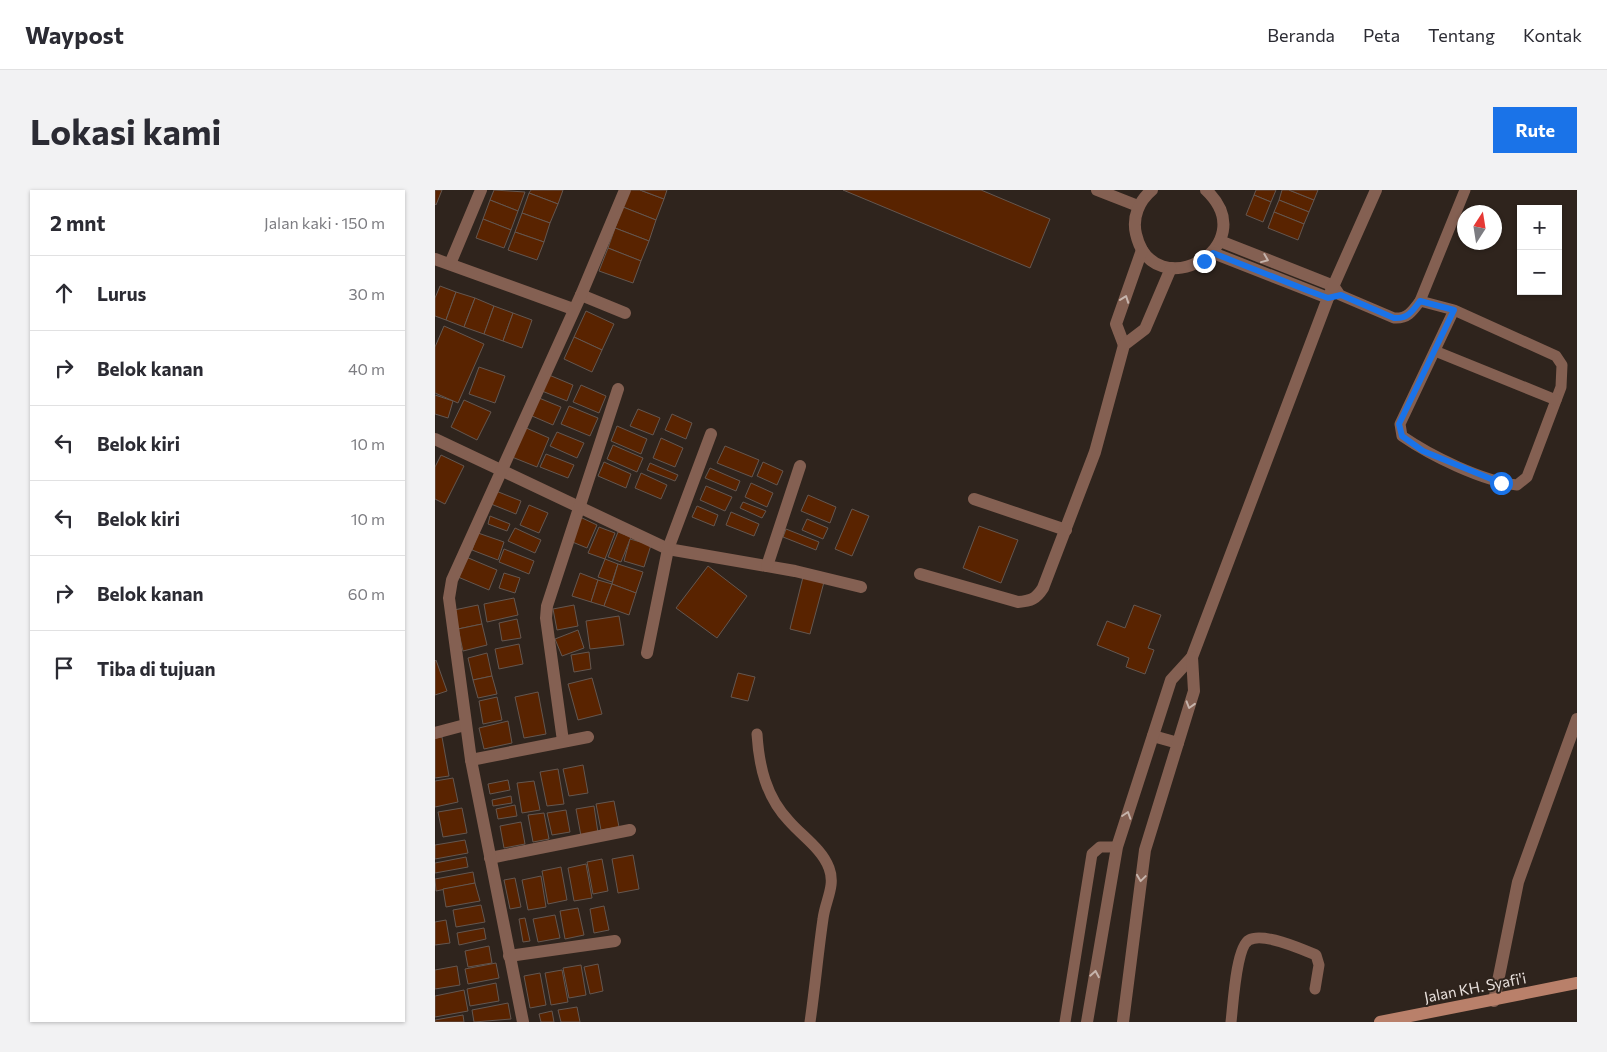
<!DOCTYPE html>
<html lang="id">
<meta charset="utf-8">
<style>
body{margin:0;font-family:Commissioner,sans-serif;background:#f2f2f3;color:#2b2b33}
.controls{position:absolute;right:15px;top:15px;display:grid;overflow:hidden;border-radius:0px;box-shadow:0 1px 4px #0004}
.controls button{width:45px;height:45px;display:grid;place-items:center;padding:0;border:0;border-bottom:1px solid #e1e1e2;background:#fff;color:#2b2b33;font:25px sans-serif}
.compass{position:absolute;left:1022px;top:15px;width:45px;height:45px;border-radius:50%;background:#fff;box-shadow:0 1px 4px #0004;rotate:12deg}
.stop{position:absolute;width:15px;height:15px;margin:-11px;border:4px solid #1a73e8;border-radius:50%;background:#fff}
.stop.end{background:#1a73e8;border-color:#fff;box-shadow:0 1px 5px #0008}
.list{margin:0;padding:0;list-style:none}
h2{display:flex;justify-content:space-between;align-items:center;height:65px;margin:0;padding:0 20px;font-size:21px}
h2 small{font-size:16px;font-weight:400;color:#7c7c81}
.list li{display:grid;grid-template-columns:32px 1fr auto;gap:15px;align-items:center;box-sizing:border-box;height:75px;padding:0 20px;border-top:1px solid #e1e1e2}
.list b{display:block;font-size:19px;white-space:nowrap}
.list em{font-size:16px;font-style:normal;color:#7c7c81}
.icon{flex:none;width:28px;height:28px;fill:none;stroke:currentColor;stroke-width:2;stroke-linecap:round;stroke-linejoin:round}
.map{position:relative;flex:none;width:1142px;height:832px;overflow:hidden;border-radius:0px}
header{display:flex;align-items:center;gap:30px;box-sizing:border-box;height:70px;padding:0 25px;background:#fff;border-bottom:1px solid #e1e1e2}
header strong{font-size:24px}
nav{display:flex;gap:28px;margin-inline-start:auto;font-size:18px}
.intro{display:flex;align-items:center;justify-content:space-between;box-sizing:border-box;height:120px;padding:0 30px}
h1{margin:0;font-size:35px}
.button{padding:12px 22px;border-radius:0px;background:#1a73e8;color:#fff;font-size:18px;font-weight:700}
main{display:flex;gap:30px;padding:0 30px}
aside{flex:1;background:#fff;border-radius:0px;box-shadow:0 1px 4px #0004}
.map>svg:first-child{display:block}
</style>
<header>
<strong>Waypost</strong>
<nav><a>Beranda</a><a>Peta</a><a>Tentang</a><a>Kontak</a></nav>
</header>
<div class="intro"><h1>Lokasi kami</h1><a class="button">Rute</a></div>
<main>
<aside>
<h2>2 mnt<small>Jalan kaki · 150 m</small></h2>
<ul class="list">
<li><svg class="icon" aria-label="ahead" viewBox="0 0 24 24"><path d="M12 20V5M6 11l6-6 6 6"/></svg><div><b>Lurus</b></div><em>30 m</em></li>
<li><svg class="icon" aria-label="right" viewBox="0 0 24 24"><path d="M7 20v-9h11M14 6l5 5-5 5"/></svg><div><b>Belok kanan</b></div><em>40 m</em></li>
<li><svg class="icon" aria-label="left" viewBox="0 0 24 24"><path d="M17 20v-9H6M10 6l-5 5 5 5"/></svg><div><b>Belok kiri</b></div><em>10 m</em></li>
<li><svg class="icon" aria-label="left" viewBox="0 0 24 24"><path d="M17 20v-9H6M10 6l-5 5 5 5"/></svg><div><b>Belok kiri</b></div><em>10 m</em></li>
<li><svg class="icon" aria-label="right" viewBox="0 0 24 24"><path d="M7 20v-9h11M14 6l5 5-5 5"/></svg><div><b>Belok kanan</b></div><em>60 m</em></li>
<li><svg class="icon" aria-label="arrive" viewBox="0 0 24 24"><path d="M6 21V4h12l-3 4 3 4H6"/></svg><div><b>Tiba di tujuan</b></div></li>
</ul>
</aside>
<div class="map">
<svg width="1142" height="832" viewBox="0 0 1142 832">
<rect width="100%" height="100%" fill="#2f241d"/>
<g fill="#592300" stroke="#645750">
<polygon points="0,0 7,0 1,15 0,14"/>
<polygon points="59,0 90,2 83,21 55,10"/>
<polygon points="96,0 128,0 123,14 94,3"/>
<polygon points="194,0 205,0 229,9 221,30 188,17"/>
<polygon points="205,0 232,0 229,9"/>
<polygon points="408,0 546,0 615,29 595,78"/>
<polygon points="821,0 841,0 836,12 819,5"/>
<polygon points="847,0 854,0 879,10 874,22 844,10"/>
<polygon points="854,0 883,0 879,10"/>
<polygon points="94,3 123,14 115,33 87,23"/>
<polygon points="819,5 836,12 828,32 811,25"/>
<polygon points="55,10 83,21 76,40 48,29"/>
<polygon points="844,10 874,22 869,34 839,22"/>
<polygon points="188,17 221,30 214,51 180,38"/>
<polygon points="839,22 869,34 863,50 833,38"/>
<polygon points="87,23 115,33 109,52 80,42"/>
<polygon points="48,29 76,40 69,58 41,48"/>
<polygon points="180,38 214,51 206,71 173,58"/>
<polygon points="80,42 109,52 102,70 73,60"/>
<polygon points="173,58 206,71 198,93 164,81"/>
<polygon points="5,96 21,102 11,130 0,126 0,108"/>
<polygon points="21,102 40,108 29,137 11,130"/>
<polygon points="40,108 59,116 49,144 29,137"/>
<polygon points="59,116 78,123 68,151 49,144"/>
<polygon points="151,121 179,134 167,160 139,147"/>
<polygon points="78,123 97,130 87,158 68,151"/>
<polygon points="9,136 49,154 23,213 0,203 0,157"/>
<polygon points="139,147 167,160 157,182 129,169"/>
<polygon points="44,177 70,186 60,213 34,204"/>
<polygon points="114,185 138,195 132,211 107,201"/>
<polygon points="146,195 171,206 164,223 138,212"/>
<polygon points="0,205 18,211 13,228 0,224"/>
<polygon points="104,208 126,217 118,235 97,226"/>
<polygon points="29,210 56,222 42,250 16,237"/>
<polygon points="134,216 163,228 155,246 126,234"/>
<polygon points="203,219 225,228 218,245 195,236"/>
<polygon points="237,224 257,233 251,249 230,240"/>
<polygon points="182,236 212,249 206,264 176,251"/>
<polygon points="89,237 114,248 102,277 77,267"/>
<polygon points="122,242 149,253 142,268 115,256"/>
<polygon points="226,248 248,258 240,277 218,268"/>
<polygon points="178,255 208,268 202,282 172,269"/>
<polygon points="290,256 324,270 317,287 282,273"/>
<polygon points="111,264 139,275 133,288 105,277"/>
<polygon points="6,265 29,276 10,314 0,309 0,277"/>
<polygon points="169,272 196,284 191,298 163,286"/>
<polygon points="328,272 348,281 342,295 322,286"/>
<polygon points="215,273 243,285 240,291 212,280"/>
<polygon points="275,278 305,291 301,301 270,288"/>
<polygon points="206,283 232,295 226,309 200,298"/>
<polygon points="316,293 338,303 332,317 310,307"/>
<polygon points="271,296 297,307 290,321 265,310"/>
<polygon points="61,301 86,311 81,324 56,314"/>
<polygon points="373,305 401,317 395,333 366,321"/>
<polygon points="308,312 331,321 327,328 305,318"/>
<polygon points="94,315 113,323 104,343 85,335"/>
<polygon points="262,316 283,325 279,336 257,327"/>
<polygon points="417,319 434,326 417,366 400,359"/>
<polygon points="296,322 324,334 319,346 291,335"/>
<polygon points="55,326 75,334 72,341 53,334"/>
<polygon points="145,327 162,335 152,358 135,351"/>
<polygon points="372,329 393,338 388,349 367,340"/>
<polygon points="544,336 583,350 566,393 528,378"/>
<polygon points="164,337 180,343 170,369 153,363"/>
<polygon points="80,338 106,350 100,363 73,351"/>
<polygon points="351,339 384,352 381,360 348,347"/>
<polygon points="183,342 196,347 186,372 173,367"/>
<polygon points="43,343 69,352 63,370 37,360"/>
<polygon points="195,349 216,355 209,377 189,371"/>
<polygon points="69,359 99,371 94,384 64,372"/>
<polygon points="31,367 62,380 54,400 23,387"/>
<polygon points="170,369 183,374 177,392 163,387"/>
<polygon points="183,374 208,382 201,403 177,394"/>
<polygon points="273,376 312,406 282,448 241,418"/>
<polygon points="69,383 85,388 80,403 64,398"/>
<polygon points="145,383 163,390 156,412 137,406"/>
<polygon points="368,387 389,392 375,444 355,439"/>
<polygon points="163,390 177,394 169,416 156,412"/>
<polygon points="177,394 201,403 194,425 169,416"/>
<polygon points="79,408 83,425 52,432 49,414"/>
<polygon points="43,415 47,434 23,439 19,420"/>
<polygon points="139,415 143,436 122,440 118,419"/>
<polygon points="699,415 726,425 713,458 719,460 710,484 691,477 694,468 662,455 672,431 690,438"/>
<polygon points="184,426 189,455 155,459 151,431"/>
<polygon points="82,429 86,448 67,451 64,433"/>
<polygon points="47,434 52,455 28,461 23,439"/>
<polygon points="143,440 149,458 127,466 120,449"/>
<polygon points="84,454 88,474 64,479 60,459"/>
<polygon points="154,462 156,479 139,482 136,465"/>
<polygon points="52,463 57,486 38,490 33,468"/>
<polygon points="1,470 12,501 0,505 0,471"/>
<polygon points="303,483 320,487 313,511 296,507"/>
<polygon points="57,486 62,504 43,508 38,490"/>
<polygon points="157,488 167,524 143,530 133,494"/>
<polygon points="103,502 111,544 89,548 80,507"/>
<polygon points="62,507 67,530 48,534 44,511"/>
<polygon points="73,531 77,553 49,559 44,538"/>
<polygon points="7,547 14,586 0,588 0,548"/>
<polygon points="148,575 153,603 134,606 128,579"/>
<polygon points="123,579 129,614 112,616 105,582"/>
<polygon points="18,588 23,612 0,617 0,591"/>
<polygon points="73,590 75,600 55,604 53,594"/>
<polygon points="99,591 105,620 87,623 82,593"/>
<polygon points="76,606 77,613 58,616 57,610"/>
<polygon points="179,611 184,637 166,640 161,614"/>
<polygon points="80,615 82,626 63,629 61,619"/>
<polygon points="159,616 163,643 146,646 141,619"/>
<polygon points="27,618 32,643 8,647 3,622"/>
<polygon points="131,620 135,642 117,645 112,623"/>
<polygon points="109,623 114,649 98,652 93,625"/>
<polygon points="86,632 90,654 69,658 65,636"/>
<polygon points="30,650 33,663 0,669 0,655"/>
<polygon points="198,665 204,699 183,703 177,669"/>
<polygon points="31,667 33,677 0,683 0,673"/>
<polygon points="167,669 173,701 158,704 152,672"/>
<polygon points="151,674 157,708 139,711 133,678"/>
<polygon points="126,677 132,710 113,714 107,681"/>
<polygon points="38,682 40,693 1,701 0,689"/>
<polygon points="106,686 111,717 93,720 87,690"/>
<polygon points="80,688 86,717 75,719 69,690"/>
<polygon points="40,693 45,711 11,717 8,699"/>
<polygon points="46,715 50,732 21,737 18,720"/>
<polygon points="169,716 174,740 159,743 155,719"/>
<polygon points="143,718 149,745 130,749 125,721"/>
<polygon points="120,725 125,748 103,752 98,729"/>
<polygon points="90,728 95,751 88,752 84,729"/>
<polygon points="11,730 15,753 0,755 0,732"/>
<polygon points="49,738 51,749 24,755 22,743"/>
<polygon points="54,756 57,773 33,777 30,761"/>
<polygon points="61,773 64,788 33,794 30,779"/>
<polygon points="163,774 168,801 155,804 149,777"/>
<polygon points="146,775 151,805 134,808 128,778"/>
<polygon points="22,776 25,795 0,799 0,780"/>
<polygon points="127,780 133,812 116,815 110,783"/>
<polygon points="105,783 111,815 95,818 89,786"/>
<polygon points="61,793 64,811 35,816 32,799"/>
<polygon points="29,800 33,821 0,827 0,806"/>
<polygon points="73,813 76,829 39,832 37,820"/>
<polygon points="142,817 145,832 126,832 123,820"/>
<polygon points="117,821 119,832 106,832 104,824"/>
<polygon points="28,825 29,832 0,832 0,830"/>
</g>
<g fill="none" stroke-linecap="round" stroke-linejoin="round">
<g stroke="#846052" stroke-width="11">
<path d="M899 96 905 105 959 128C972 129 977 122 985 111L1030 0"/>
<path d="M985 111 1019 120 1121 166 1127 175 1126 197 1092 287 1082 295C1047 291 996 266 967 246L965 234 1019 120"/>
<polyline points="1000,161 1121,210"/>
<path d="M322 544C324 576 331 607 354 631 367 646 387 659 394 678 401 696 390 711 388 729 383 763 380 798 375 832"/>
<polyline points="630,832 657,664 665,657 682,657"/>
<path d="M796 832C798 816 801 757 814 750 828 742 867 759 881 765L884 775 880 799"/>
</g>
<g stroke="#846052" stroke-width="12">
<polyline points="662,0 703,16"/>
<path d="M717 0C704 11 697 27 701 44 718 118 831 57 771 0"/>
<polyline points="785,51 899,96"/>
<polyline points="778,63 893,108"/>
<polyline points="0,69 138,119"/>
<polyline points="15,74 46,0"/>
<polyline points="146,105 190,123"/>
<polyline points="689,155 681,134 707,60"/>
<polyline points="0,249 233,359 360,381 426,397"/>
<polyline points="539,309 631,340"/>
<polyline points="332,376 365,276"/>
<path d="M485 384 583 412C596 411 601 409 608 398L660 262 689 155 710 139 736 78"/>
<polyline points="212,463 233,359 276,244"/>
<polyline points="0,543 30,535"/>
<polyline points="718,546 743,553"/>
<polyline points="128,551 111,428 112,416 183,199"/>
<polyline points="36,570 153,547"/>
<polyline points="55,668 195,640"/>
<polyline points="74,766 180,751"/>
<polyline points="1059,811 1083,692 1142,529"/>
<polyline points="88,832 36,570 14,408 17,390 146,105 190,0"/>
<polyline points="652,832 682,657 736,490 757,467 893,108 941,0"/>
<polyline points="688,832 710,660 759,501 757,467"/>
</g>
<polyline stroke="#b9806a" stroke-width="12" points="945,832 1142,793"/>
</g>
<defs><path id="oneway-chevron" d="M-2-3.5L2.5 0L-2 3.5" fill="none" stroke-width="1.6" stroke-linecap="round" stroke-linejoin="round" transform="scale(1.25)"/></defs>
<g stroke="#c6b4ac">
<use href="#oneway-chevron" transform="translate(830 69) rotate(22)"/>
<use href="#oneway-chevron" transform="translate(690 109) rotate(-70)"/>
<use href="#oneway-chevron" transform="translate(755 515) rotate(107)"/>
<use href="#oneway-chevron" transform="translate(692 625) rotate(-72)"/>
<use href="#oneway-chevron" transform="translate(706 688) rotate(98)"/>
<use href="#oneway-chevron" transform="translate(660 784) rotate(-80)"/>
</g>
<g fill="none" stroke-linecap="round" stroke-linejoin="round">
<path stroke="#1a73e8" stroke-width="6" d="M769 71 778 63 874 101 893 108 906 105 959 128C972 129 977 122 985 111L1019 120 964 234 967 246 988 261 1066 293"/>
</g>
<g text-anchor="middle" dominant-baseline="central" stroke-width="4" stroke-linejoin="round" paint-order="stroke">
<g font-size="15" fill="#e9e1dd" stroke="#2f241d">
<text transform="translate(1040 797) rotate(-11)">Jalan KH. Syafi'i</text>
</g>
</g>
</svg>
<div class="controls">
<button>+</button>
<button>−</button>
</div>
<svg class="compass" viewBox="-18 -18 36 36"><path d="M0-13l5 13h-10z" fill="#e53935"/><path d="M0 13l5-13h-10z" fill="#7c7c81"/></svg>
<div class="stop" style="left:1066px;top:293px"></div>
<div class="stop end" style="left:769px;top:71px"></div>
</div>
</main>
